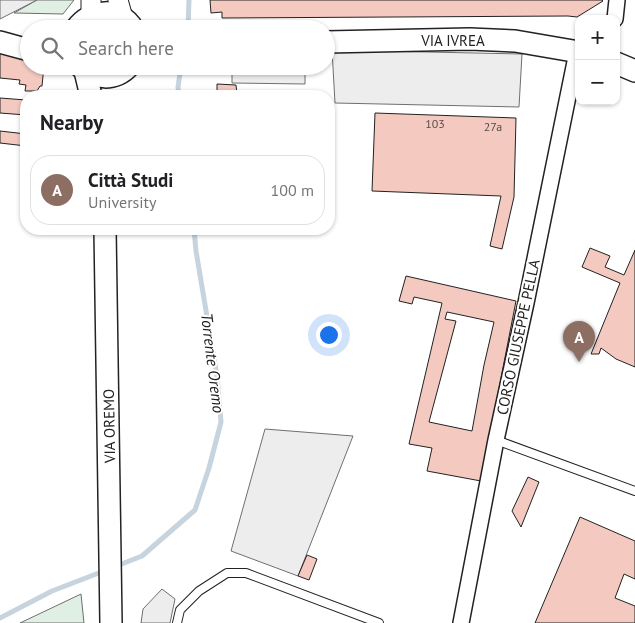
<!DOCTYPE html>
<meta charset="utf-8">
<style>
body{margin:0;font-family:"PT Sans",sans-serif;background:#f2f2f2;color:#202124}
.controls{position:absolute;right:15px;top:15px;display:grid;overflow:hidden;border-radius:10px;box-shadow:0 1px 4px #0004}
.controls button{width:45px;height:45px;display:grid;place-items:center;padding:0;border:0;border-bottom:1px solid #e0e0e0;background:#fff;color:#202124;font:25px sans-serif}
.you{position:absolute;left:328px;top:334px;width:18px;height:18px;margin:-12px;border:4px solid #fff;border-radius:50%;background:#1a73e8;box-shadow:0 0 0 8px #1a73e833}
.badge{display:grid;place-items:center;width:32px;height:32px;border-radius:50%;background:#c62828;color:#fff;font-size:16px;font-weight:700}
.pin{position:absolute;translate:-50% -41px;filter:drop-shadow(0 1px 2px #0008)}
.pin::after{content:'';position:absolute;top:26px;width:18px;height:15px;background:inherit;clip-path:polygon(0 0,100% 0,50% 100%)}
.list{margin:0;padding:0;list-style:none}
h2{display:flex;justify-content:space-between;align-items:center;height:65px;margin:0;padding:0 20px;font-size:21px}
h2 small{font-size:16px;font-weight:400;color:#757577}
.list li{display:grid;grid-template-columns:32px 1fr auto;gap:15px;align-items:center;box-sizing:border-box;height:70px;margin:0 10px 10px;padding:0 10px;border:1px solid #e0e0e0;border-radius:20px}
.list b{display:block;font-size:19px;white-space:nowrap}
.list p{margin:0;font-size:16px;white-space:nowrap;color:#757577}
.list em{font-size:16px;font-style:normal;color:#757577}
.icon{flex:none;width:28px;height:28px;fill:none;stroke:currentColor;stroke-width:2;stroke-linecap:round;stroke-linejoin:round}
.map{position:relative;flex:none;width:635px;height:623px;overflow:hidden}
.search{position:absolute;background:#fff;box-shadow:0 1px 4px #0004;left:20px;top:20px;width:315px;height:55px;display:flex;align-items:center;gap:12px;box-sizing:border-box;padding:0 18px;border-radius:28px;color:#757577;font-size:19px}
.panel{position:absolute;background:#fff;box-shadow:0 1px 4px #0004;left:20px;top:90px;width:315px;height:145px;border-radius:20px}
.map>svg:first-child{display:block}
</style>
<div class="map">
<svg width="635" height="623" viewBox="0 0 635 623">
<rect width="100%" height="100%" fill="#fff"/>
<g fill="#e0efe3" stroke="#6f6f6f">
<polygon points="37,0 74,0 63,14 14,13"/>
<polygon points="81,594 84,623 20,623"/>
</g>
<g fill="#ededed" stroke="#6f6f6f">
<polygon points="0,0 37,0 0,19"/>
<polygon points="332,50 522,54 519,107 335,103"/>
<polygon points="232,66 305,66 305,84 232,83"/>
<polygon points="265,429 353,436 298,576 231,551"/>
<polygon points="162,589 175,599 170,623 141,623 143,609"/>
</g>
<g fill="none" stroke-linecap="round" stroke-linejoin="round">
<g stroke="#c7d3dd" stroke-width="5">
<polyline points="188,29 189,0"/>
<polyline points="179,96 178,87 181,66"/>
<polyline points="114,567 142,556 195,510 209,468 221,422 217,376 196,251 194,229"/>
<polyline points="0,618 52,591 104,571"/>
</g>
</g>
<g fill="#f3c9c0" stroke="#222" fill-rule="evenodd">
<polygon points="210,0 602,0 603,1 577,17 568,16 222,18 222,12 211,13"/>
<polygon points="0,52 29,54 29,66 44,66 42,86 40,86 37,91 25,91 26,85 19,84 20,80 0,78"/>
<polygon points="217,84 236,85 237,94 306,93 306,96 217,96"/>
<polygon points="0,98 26,100 26,115 0,113"/>
<polygon points="375,113 516,118 514,197 502,249 490,246 501,196 372,191"/>
<polygon points="0,131 26,134 26,146 0,143"/>
<polygon points="590,248 610,256 605,267 624,275 635,250 635,367 616,359 601,348 599,354 591,354 620,283 582,267"/>
<path d="M406 276 516 301 481 481 427 471 432 448 409 444 442 303 414 297 412 304 399 301ZM447 312 494 322 484 365 472 431 429 422 456 321 445 319Z"/>
<polygon points="528,477 539,482 521,527 512,511"/>
<polygon points="580,517 635,541 635,579 624,574 615,598 635,606 635,623 535,623"/>
<polygon points="307,555 317,559 309,580 298,576"/>
</g>
<g fill="none" stroke-linecap="round" stroke-linejoin="round">
<defs>
<g id="service">
<polyline points="496,440 635,491"/>
<polyline points="177,623 180,610 199,591 227,573 246,573 379,623"/>
</g>
<g id="minor">
<polyline points="615,19 617,0"/>
<polyline points="461,623 496,440 526,303 577,52"/>
</g>
<g id="tertiary">
<polyline points="91,0 91,15"/>
<polyline points="118,0 123,18"/>
</g>
<g id="secondary">
<path d="M76 29C90 9 120 6 133 29"/>
<polyline points="0,42 29,50"/>
<polyline points="326,42 470,39 515,41 579,52"/>
<polyline points="616,63 635,71"/>
<path d="M80 66C94 80 115 81 129 66"/>
<polyline points="85,71 91,96"/>
<polyline points="105,229 111,623"/>
</g>
</defs>
<use href="#service" stroke="#222" stroke-width="10"/>
<use href="#minor" stroke="#222" stroke-width="18"/>
<use href="#tertiary" stroke="#222" stroke-width="21"/>
<use href="#secondary" stroke="#222" stroke-width="24"/>
<use href="#service" stroke="#fff" stroke-width="8"/>
<use href="#minor" stroke="#fff" stroke-width="15"/>
<use href="#tertiary" stroke="#fff" stroke-width="19"/>
<use href="#secondary" stroke="#fff" stroke-width="21"/>
</g>
<g text-anchor="middle" dominant-baseline="central" stroke-width="4" stroke-linejoin="round" paint-order="stroke">
<g font-size="12" fill="#564c4a">
<text x="435" y="123">103</text>
<text x="493" y="126">27a</text>
</g>
<g font-size="15" fill="#222" stroke="#fff">
<text x="453" y="40">VIA IVREA</text>
<text transform="translate(518 337) rotate(-78)">CORSO GIUSEPPE PELLA</text>
<text transform="translate(109 426) rotate(-91)">VIA OREMO</text>
</g>
<g font-size="16" font-style="italic" fill="#222" stroke="#fff">
<text transform="translate(213 363) rotate(83)">Torrente Oremo</text>
</g>
</g>
</svg>
<div class="controls">
<button>+</button>
<button>−</button>
</div>
<div class="you"></div>
<div class="pin badge" style="left:579px;top:362px;background:#8d6e63">A</div>
<div class="search"><svg class="icon" aria-label="search" viewBox="0 0 24 24"><circle cx="10" cy="10" r="6"/><path d="M15 15l6 6"/></svg>Search here</div>
<section class="panel">
<h2>Nearby<small></small></h2>
<ul class="list">
<li><span class="badge" style="background:#8d6e63">A</span><div><b>Città Studi</b><p>University</p></div><em>100 m</em></li>
</ul>
</section>
</div>
